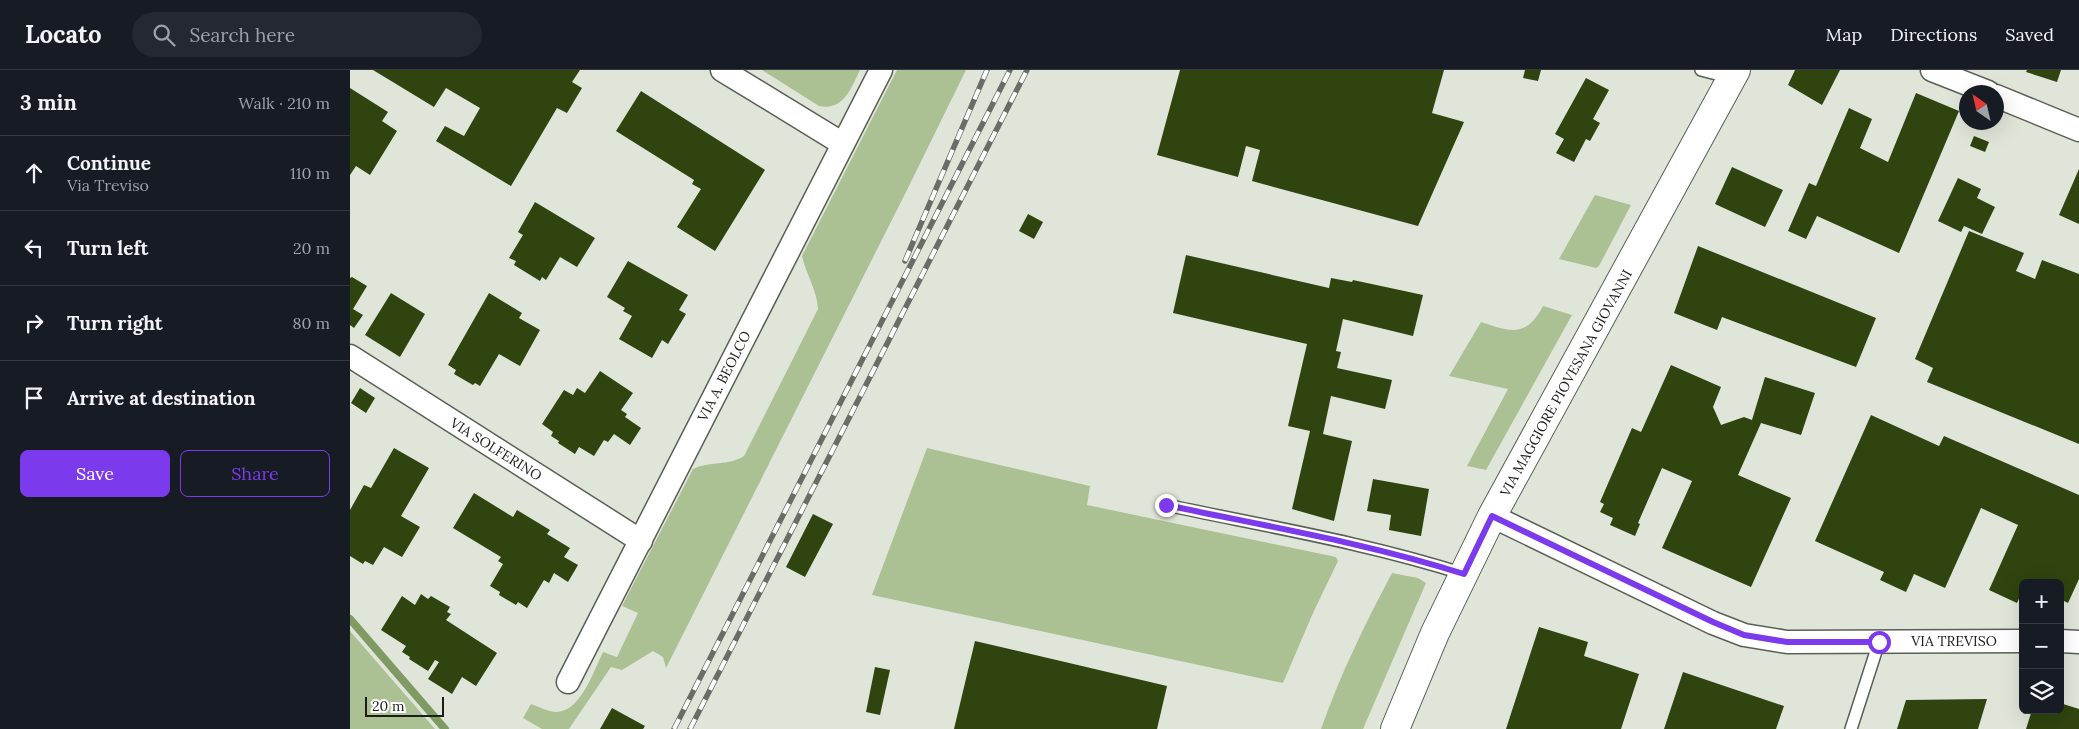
<!DOCTYPE html>
<meta charset="utf-8">
<style>
body{margin:0;font-family:Lora,serif;background:#242831;color:#f1f3f6}
.controls{position:absolute;right:15px;bottom:15px;display:grid;overflow:hidden;border-radius:8px;box-shadow:0 5px 20px #0002}
.controls button{width:45px;height:45px;display:grid;place-items:center;padding:0;border:0;border-bottom:1px solid #363941;background:#171b24;color:#f1f3f6;font:25px sans-serif}
.compass{position:absolute;left:1609px;top:15px;width:45px;height:45px;border-radius:50%;background:#171b24;box-shadow:0 5px 20px #0002;rotate:326deg}
.scale{position:absolute;left:15px;bottom:12px;width:79px;box-sizing:border-box;padding-left:5px;border:2px solid #1b1d19;border-top:0;font-size:14px;line-height:18px;white-space:nowrap;color:#1b1d19;-webkit-text-stroke:4px #fff;paint-order:stroke}
.stop{position:absolute;width:15px;height:15px;margin:-11px;border:4px solid #7c3aed;border-radius:50%;background:#fff}
.stop.end{background:#7c3aed;border-color:#fff;box-shadow:0 1px 5px #0008}
.list{margin:0;padding:0;list-style:none}
h2{display:flex;justify-content:space-between;align-items:center;height:65px;margin:0;padding:0 20px;font-size:21px}
h2 small{font-size:16px;font-weight:400;color:#9ea1a6}
.list li{display:grid;grid-template-columns:32px 1fr auto;gap:15px;align-items:center;box-sizing:border-box;height:75px;padding:0 20px;border-top:1px solid #363941}
.list b{display:block;font-size:19px;white-space:nowrap}
.list p{margin:0;font-size:16px;white-space:nowrap;color:#9ea1a6}
.list em{font-size:16px;font-style:normal;color:#9ea1a6}
.actions{display:flex;gap:10px;padding:15px 20px}
.actions a{flex:1;padding:11px 0;border:1px solid #7c3aed;border-radius:8px;text-align:center;font-size:18px;color:#7c3aed}
.actions .main{background:#7c3aed;color:#fff}
.icon{flex:none;width:28px;height:28px;fill:none;stroke:currentColor;stroke-width:2;stroke-linecap:round;stroke-linejoin:round}
.map{position:relative;flex:none;width:1729px;height:659px;overflow:hidden}
header{display:flex;align-items:center;gap:30px;box-sizing:border-box;height:70px;padding:0 25px;background:#171b24;border-bottom:1px solid #363941}
header strong{font-size:24px}
nav{display:flex;gap:28px;margin-inline-start:auto;font-size:18px}
.search{width:350px;height:45px;background:#242831;display:flex;align-items:center;gap:12px;box-sizing:border-box;padding:0 18px;border-radius:28px;color:#9ea1a6;font-size:19px}
main{display:flex}
aside{flex:1;background:#171b24}
.map>svg:first-child{display:block}
</style>
<header>
<strong>Locato</strong>
<div class="search"><svg class="icon" aria-label="search" viewBox="0 0 24 24"><circle cx="10" cy="10" r="6"/><path d="M15 15l6 6"/></svg>Search here</div>
<nav><a>Map</a><a>Directions</a><a>Saved</a></nav>
</header>
<main>
<aside>
<h2>3 min<small>Walk · 210 m</small></h2>
<ul class="list">
<li><svg class="icon" aria-label="ahead" viewBox="0 0 24 24"><path d="M12 20V5M6 11l6-6 6 6"/></svg><div><b>Continue</b><p>Via Treviso</p></div><em>110 m</em></li>
<li><svg class="icon" aria-label="left" viewBox="0 0 24 24"><path d="M17 20v-9H6M10 6l-5 5 5 5"/></svg><div><b>Turn left</b></div><em>20 m</em></li>
<li><svg class="icon" aria-label="right" viewBox="0 0 24 24"><path d="M7 20v-9h11M14 6l5 5-5 5"/></svg><div><b>Turn right</b></div><em>80 m</em></li>
<li><svg class="icon" aria-label="arrive" viewBox="0 0 24 24"><path d="M6 21V4h12l-3 4 3 4H6"/></svg><div><b>Arrive at destination</b></div></li>
</ul>
<div class="actions"><a class="main">Save</a><a>Share</a></div>
</aside>
<div class="map">
<svg width="1729" height="659" viewBox="0 0 1729 659">
<rect width="100%" height="100%" fill="#dfe6d9"/>
<g fill="#abc194">
<path d="M412 0H510C501 18 494 41 469 36Z"/>
<path d="M547 0H616L556 122 316 598 313 587 303 581 272 600 261 597 219 659H192L173 648 181 634C189 637 199 642 207 642 231 641 244 600 253 582L267 587 288 543 272 536 343 399C359 391 379 396 394 386L468 239C467 220 456 204 452 186Z"/>
<polygon points="1245,125 1281,135 1249,196 1246,198 1209,189"/>
<path d="M1193 236 1222 245 1136 400 1117 396 1158 319 1099 306 1131 252C1161 262 1176 268 1193 236Z"/>
<polygon points="577,378 740,416 737,435 986,487 988,491 963,543 933,613 522,525"/>
<path d="M1042 503 1068 508 1076 513 1013 659H971C990 605 1015 554 1042 503Z"/>
<polygon points="0,561 85,659 0,659"/>
</g>
<g fill="none" stroke-linecap="round" stroke-linejoin="round">
<polyline stroke="#809a64" stroke-width="8" points="0,549 95,659"/>
</g>
<g fill="#2f440f">
<polygon points="23,0 230,0 222,12 232,18 217,43 207,38 161,116 86,71 95,56 114,66 130,38 96,18 84,37"/>
<polygon points="830,0 1094,0 1082,43 1114,52 1068,156 902,111 910,80 896,76 888,107 807,85"/>
<polygon points="1175,0 1191,0 1188,11 1173,8"/>
<polygon points="1445,0 1490,0 1472,35 1438,15"/>
<polygon points="1677,0 1711,0 1707,12 1676,2"/>
<polygon points="1236,8 1259,20 1243,49 1250,53 1240,71 1236,69 1224,92 1206,83 1214,69 1205,64"/>
<polygon points="0,18 38,42 32,51 47,61 20,105 6,96 0,105"/>
<polygon points="291,21 415,100 365,181 327,157 351,119 342,114 344,110 266,61"/>
<polygon points="1566,23 1609,41 1549,183 1467,146 1456,169 1438,161 1459,113 1466,116 1499,38 1522,49 1510,78 1538,92"/>
<polygon points="1624,66 1639,72 1635,82 1620,76"/>
<polygon points="1382,97 1433,120 1415,157 1365,134"/>
<polygon points="1729,99 1729,154 1709,145"/>
<polygon points="1608,108 1631,119 1627,128 1645,137 1632,164 1614,156 1611,162 1588,151"/>
<polygon points="185,132 245,168 227,197 210,187 196,210 192,207 190,211 164,195 166,191 159,188 173,165 168,162"/>
<polygon points="678,144 693,152 684,169 669,161"/>
<polygon points="1619,161 1674,183 1666,201 1685,209 1692,190 1729,204 1729,374 1577,312 1583,298 1565,289"/>
<polygon points="1348,176 1526,248 1506,297 1372,247 1367,260 1324,243"/>
<polygon points="836,185 979,218 981,208 1002,212 1003,210 1073,225 1063,266 993,249 986,281 991,282 987,298 1042,310 1035,339 981,326 973,364 1002,371 984,451 942,439 960,361 938,356 957,274 823,243"/>
<polygon points="278,191 338,225 329,240 336,244 318,274 312,270 302,288 269,269 282,246 273,241 275,238 257,227"/>
<polygon points="2,207 17,216 3,239 13,245 4,258 0,255 0,208"/>
<polygon points="41,223 75,244 50,287 15,265"/>
<polygon points="139,223 172,243 169,248 190,260 170,296 149,284 130,316 125,313 123,315 104,304 106,300 98,295"/>
<polygon points="1321,295 1371,317 1363,337 1371,355 1394,347 1402,350 1415,307 1465,323 1451,365 1411,353 1388,405 1441,428 1401,517 1312,478 1342,411 1312,398 1288,453 1290,454 1285,466 1260,455 1263,448 1250,442 1254,434 1250,432 1282,358 1291,362"/>
<polygon points="250,301 283,323 271,340 277,344 275,347 291,358 280,375 264,364 258,372 254,370 244,386 229,377 225,384 208,373 209,371 201,366 203,362 192,354 214,320 223,325 227,318 235,323"/>
<polygon points="10,318 25,328 16,343 1,333"/>
<polygon points="1521,345 1589,376 1594,366 1729,425 1729,509 1718,533 1710,529 1710,513 1673,513 1673,520 1667,533 1639,520 1668,455 1631,438 1595,518 1564,504 1556,522 1530,510 1534,502 1465,471"/>
<polygon points="44,378 79,398 51,446 70,457 52,487 34,477 23,495 15,491 13,494 0,486 0,440 14,415 21,418"/>
<polygon points="1023,409 1079,419 1071,466 1039,460 1041,445 1017,441"/>
<polygon points="124,423 163,447 167,440 200,460 197,464 220,478 214,487 228,495 218,512 204,503 199,513 194,510 177,538 168,532 166,535 149,525 150,522 140,516 153,494 148,491 151,487 103,458"/>
<polygon points="463,444 483,454 455,507 436,497"/>
<polygon points="71,524 78,529 81,526 100,537 97,542 101,544 96,550 147,583 126,616 112,607 102,624 78,609 89,592 85,590 78,601 59,589 60,587 52,582 56,576 31,560 52,526 65,535"/>
<polygon points="1189,557 1238,572 1234,586 1289,604 1271,659 1156,659"/>
<polygon points="625,571 817,616 807,659 604,659"/>
<polygon points="525,597 540,600 530,645 516,642"/>
<polygon points="1333,602 1434,636 1426,659 1314,659"/>
<polygon points="1637,629 1628,659 1547,659 1556,630"/>
<polygon points="1710,633 1729,639 1729,659 1676,659 1682,640 1710,640"/>
<polygon points="262,638 295,656 293,659 250,659"/>
</g>
<g fill="none" stroke-linecap="round" stroke-linejoin="round">
<defs>
<g id="lane">
<polyline points="1351,0 1382,8"/>
<path d="M816 435C915 456 1017 473 1114 504"/>
<polyline points="1501,659 1529,572"/>
</g>
<g id="street">
<polyline points="372,0 493,74"/>
<polyline points="1582,0 1638,22"/>
<polyline points="1646,26 1729,60"/>
<polyline points="0,286 291,471"/>
<polyline points="1142,446 1363,553 1394,565 1437,572 1673,571"/>
<polyline points="1710,571 1729,572"/>
<polyline points="218,612 531,0"/>
</g>
<polyline id="secondary" points="1045,659 1085,563 1142,446 1386,0"/>
</defs>
<use href="#lane" stroke="#5a5f55" stroke-width="14"/>
<use href="#street" stroke="#5a5f55" stroke-width="25"/>
<use href="#secondary" stroke="#5a5f55" stroke-width="30"/>
<use href="#lane" stroke="#fff" stroke-width="11"/>
<use href="#street" stroke="#fff" stroke-width="22"/>
<use href="#secondary" stroke="#fff" stroke-width="28"/>
<defs>
<g id="rail">
<polyline points="555,191 637,0"/>
<polyline points="324,659 660,0"/>
<polyline points="340,659 677,0"/>
</g>
</defs>
<use href="#rail" stroke="#696d65" stroke-width="5.5"/>
<use href="#rail" stroke="#fff" stroke-width="4" stroke-dasharray="11" stroke-linecap="butt"/>
</g>
<g fill="none" stroke-linecap="round" stroke-linejoin="round">
<path stroke="#7c3aed" stroke-width="6" d="M816 435C915 456 1017 473 1114 504L1142 446 1363 552 1394 565 1437 572H1529"/>
</g>
<g text-anchor="middle" dominant-baseline="central" stroke-width="5" stroke-linejoin="round" paint-order="stroke">
<g font-size="14" fill="#1b1d19" stroke="#fff">
<text transform="translate(374 306) rotate(-63)">VIA A. BEOLCO</text>
<text transform="translate(1216 313) rotate(-61)">VIA MAGGIORE PIOVESANA GIOVANNI</text>
<text transform="translate(146 379) rotate(32)">VIA SOLFERINO</text>
<text x="1604" y="571">VIA TREVISO</text>
</g>
</g>
</svg>
<div class="controls">
<button>+</button>
<button>−</button>
<button><svg class="icon" aria-label="layers" viewBox="0 0 24 24"><path d="M12 4l9 5-9 5-9-5zM3 14l9 5 9-5"/></svg></button>
</div>
<svg class="compass" viewBox="-18 -18 36 36"><path d="M0-13l5 13h-10z" fill="#e53935"/><path d="M0 13l5-13h-10z" fill="#9ea1a6"/></svg>
<div class="scale">20 m</div>
<div class="stop" style="left:1529px;top:572px"></div>
<div class="stop end" style="left:816px;top:435px"></div>
</div>
</main>
